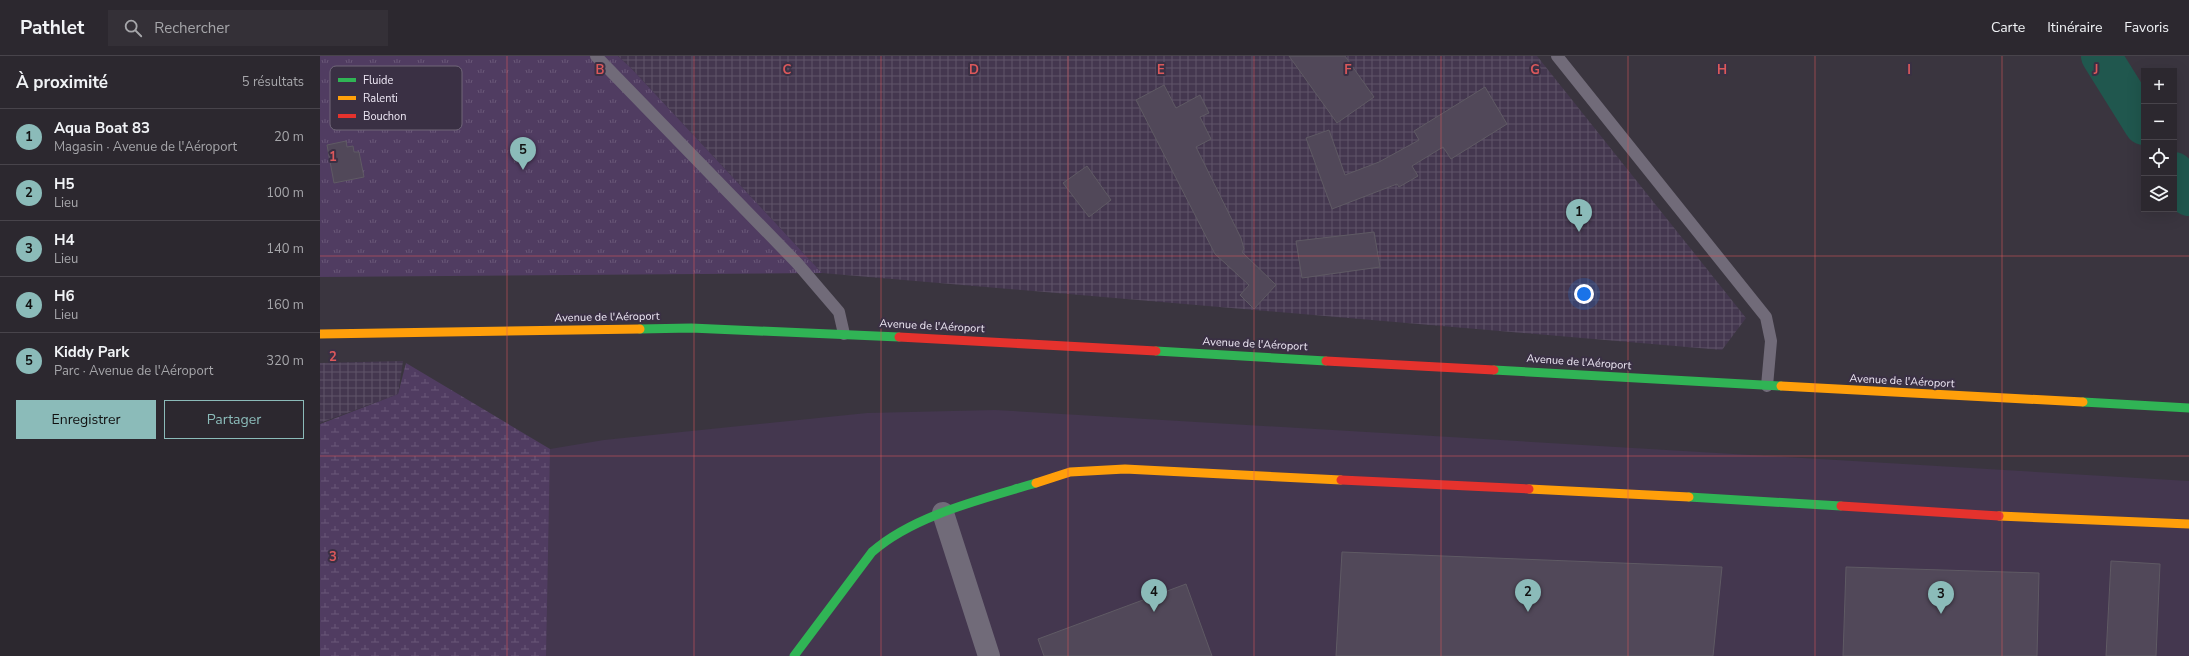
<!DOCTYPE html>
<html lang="fr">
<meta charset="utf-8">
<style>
body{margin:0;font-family:"Nunito Sans",sans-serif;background:#343037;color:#f1f3f6}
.controls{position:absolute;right:12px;top:12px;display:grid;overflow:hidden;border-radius:0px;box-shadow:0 4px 16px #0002}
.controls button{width:36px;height:36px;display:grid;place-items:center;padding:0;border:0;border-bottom:1px solid #48444b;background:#2c282f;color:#f1f3f6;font:20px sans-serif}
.you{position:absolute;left:1264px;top:238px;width:14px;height:14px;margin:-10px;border:3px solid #fff;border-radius:50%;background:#1a73e8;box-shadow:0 0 0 6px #1a73e833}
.badge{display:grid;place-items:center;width:26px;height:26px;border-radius:50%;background:#8bbbb9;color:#111;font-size:13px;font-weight:700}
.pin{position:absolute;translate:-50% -33px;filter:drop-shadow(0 1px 2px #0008)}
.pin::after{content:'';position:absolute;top:21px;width:14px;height:12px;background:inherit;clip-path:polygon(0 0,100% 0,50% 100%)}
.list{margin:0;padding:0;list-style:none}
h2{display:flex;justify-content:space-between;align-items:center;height:52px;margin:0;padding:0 16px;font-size:17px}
h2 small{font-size:13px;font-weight:400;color:#a6a6aa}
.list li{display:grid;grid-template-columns:26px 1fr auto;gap:12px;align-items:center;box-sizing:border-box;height:56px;padding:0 16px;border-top:1px solid #48444b}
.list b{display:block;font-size:15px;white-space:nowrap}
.list p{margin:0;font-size:13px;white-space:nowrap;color:#a6a6aa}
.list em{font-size:13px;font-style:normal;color:#a6a6aa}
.actions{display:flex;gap:8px;padding:12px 16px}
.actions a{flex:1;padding:9px 0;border:1px solid #8bbbb9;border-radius:0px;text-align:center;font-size:14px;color:#8bbbb9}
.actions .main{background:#8bbbb9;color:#111}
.icon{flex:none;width:22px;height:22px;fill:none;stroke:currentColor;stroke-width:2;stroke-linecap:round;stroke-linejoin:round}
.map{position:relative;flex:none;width:1869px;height:600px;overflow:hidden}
header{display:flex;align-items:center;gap:24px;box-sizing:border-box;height:56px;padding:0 20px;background:#2c282f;border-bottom:1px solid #48444b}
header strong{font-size:19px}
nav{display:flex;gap:22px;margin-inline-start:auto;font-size:14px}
.search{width:280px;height:36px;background:#343037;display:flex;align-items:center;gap:10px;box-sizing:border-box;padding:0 14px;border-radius:0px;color:#a6a6aa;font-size:15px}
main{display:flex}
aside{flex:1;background:#2c282f}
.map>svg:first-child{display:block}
</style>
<header>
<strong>Pathlet</strong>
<div class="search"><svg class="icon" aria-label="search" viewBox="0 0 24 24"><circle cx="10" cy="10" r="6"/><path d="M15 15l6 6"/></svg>Rechercher</div>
<nav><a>Carte</a><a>Itinéraire</a><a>Favoris</a></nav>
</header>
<main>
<aside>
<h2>À proximité<small>5 résultats</small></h2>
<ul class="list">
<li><span class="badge">1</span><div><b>Aqua Boat 83</b><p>Magasin · Avenue de l'Aéroport</p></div><em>20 m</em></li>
<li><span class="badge">2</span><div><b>H5</b><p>Lieu</p></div><em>100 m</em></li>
<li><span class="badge">3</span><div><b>H4</b><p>Lieu</p></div><em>140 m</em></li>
<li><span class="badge">4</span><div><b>H6</b><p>Lieu</p></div><em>160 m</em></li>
<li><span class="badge">5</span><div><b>Kiddy Park</b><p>Parc · Avenue de l'Aéroport</p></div><em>320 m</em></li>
</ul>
<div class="actions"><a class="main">Enregistrer</a><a>Partager</a></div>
</aside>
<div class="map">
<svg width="1869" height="600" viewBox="0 0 1869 600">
<defs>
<pattern id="industrial-grid" width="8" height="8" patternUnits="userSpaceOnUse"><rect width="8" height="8" fill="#44374f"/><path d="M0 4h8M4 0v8" fill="none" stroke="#5f5469"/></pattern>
<pattern id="wetland-marsh" width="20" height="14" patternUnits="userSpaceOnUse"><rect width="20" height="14" fill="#503c61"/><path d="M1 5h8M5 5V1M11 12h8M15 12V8" fill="none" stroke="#6a5878"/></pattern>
<pattern id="park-tufts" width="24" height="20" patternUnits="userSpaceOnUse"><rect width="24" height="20" fill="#503c61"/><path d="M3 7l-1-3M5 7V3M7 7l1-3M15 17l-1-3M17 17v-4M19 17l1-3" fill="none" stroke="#6a5878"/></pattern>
</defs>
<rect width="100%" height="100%" fill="#3a353f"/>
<polygon fill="#44374f" points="675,354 1869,425 1869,600 0,600 230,393 284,384 547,357"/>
<g fill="url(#industrial-grid)">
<polygon points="298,0 1217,0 1426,262 1402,294 502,217 311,12"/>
<polygon points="83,305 78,338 0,367 0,307"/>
</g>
<polygon fill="url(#wetland-marsh)" points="86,307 230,393 226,600 0,600 0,368 78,338"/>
<polygon fill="url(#park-tufts)" points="0,0 298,0 311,12 502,217 0,221"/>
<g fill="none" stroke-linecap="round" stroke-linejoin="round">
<g stroke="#20574e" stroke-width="40">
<polyline points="1781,0 1824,69"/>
<polyline points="1854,116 1869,140"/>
</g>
</g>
<g fill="#514859" stroke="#5f5a64">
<polygon points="969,0 1025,0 1054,41 1017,67"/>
<polygon points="844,29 856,52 880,39 889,57 880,61 891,83 876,91 921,182 924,193 922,196 956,229 934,253 920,239 929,229 895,198 816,44"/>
<polygon points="1165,31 1187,68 1131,103 1123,91 1092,110 1098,120 1079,131 1077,128 1012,153 986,82 1009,74 1025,119 1059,106 1099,84 1094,75"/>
<polygon points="26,85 27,91 33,90 34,96 39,96 44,121 14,127 7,89"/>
<polygon points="767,110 791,144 769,161 743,127"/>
<polygon points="1054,176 1060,211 982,222 976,185"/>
<polygon points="1022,496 1402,511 1393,600 1016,600"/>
<polygon points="1791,505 1840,508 1836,600 1786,600"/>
<polygon points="1526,511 1719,517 1717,600 1523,600"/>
<polygon points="866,528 892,600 724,600 718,583"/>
</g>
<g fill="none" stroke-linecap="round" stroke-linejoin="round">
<g stroke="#716b79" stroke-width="12">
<polyline points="276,0 477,207 519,256 524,278"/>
<polyline points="1237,0 1446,261 1451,285 1447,330"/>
</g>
<polyline stroke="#716b79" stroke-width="22" points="623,457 669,600"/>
<g stroke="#30b455" stroke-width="9">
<polyline points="320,273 371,272 579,281"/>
<polyline points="836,295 1006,305"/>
<polyline points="1174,314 1461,330"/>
<polyline points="1763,346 1869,352"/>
<polyline points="1369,441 1521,450"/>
<path d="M474 600 552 496C594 459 663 443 716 427"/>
</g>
<g stroke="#ff9f0a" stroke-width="9">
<polyline points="0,278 320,273"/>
<polyline points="1461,330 1763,346"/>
<polyline points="716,427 750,416 805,413 1021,424"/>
<polyline points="1209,433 1369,441"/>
<polyline points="1679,460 1869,468"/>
</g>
<g stroke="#e5322d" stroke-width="9">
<polyline points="579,281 836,295"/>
<polyline points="1006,305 1174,314"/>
<polyline points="1021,424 1209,433"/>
<polyline points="1521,450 1679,460"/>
</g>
</g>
<path fill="none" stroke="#dc585b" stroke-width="1" stroke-opacity="0.55" d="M187 0V600M374 0V600M561 0V600M748 0V600M934 0V600M1121 0V600M1308 0V600M1495 0V600M1682 0V600M0 200H1869M0 400H1869"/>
<g text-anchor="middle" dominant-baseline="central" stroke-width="4" stroke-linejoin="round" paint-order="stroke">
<g font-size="11" fill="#eee8f5" stroke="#3a3044">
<text transform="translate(287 261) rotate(-1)">Avenue de l'Aéroport</text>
<text transform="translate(612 270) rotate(3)">Avenue de l'Aéroport</text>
<text transform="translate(935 288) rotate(3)">Avenue de l'Aéroport</text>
<text transform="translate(1259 306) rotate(4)">Avenue de l'Aéroport</text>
<text transform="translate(1582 325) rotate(3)">Avenue de l'Aéroport</text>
</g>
</g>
<rect x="10" y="10" width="132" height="64" rx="6" fill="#3a3044" stroke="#706779" stroke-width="1"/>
<rect x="18" y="22" width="18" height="4" fill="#30b455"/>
<rect x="18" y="40" width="18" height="4" fill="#ff9f0a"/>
<rect x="18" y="58" width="18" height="4" fill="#e5322d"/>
<g font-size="11" fill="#eee8f5">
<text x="43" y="28">Fluide</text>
<text x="43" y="46">Ralenti</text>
<text x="43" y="64">Bouchon</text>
</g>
<g font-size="13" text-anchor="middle" font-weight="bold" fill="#dc585b" stroke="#3a3044" stroke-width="4" stroke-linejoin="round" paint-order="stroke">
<text x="280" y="18">B</text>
<text x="467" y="18">C</text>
<text x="654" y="18">D</text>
<text x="841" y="18">E</text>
<text x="1028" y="18">F</text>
<text x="1215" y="18">G</text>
<text x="1402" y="18">H</text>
<text x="1589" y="18">I</text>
<text x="1776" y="18">J</text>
<text x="13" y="105">1</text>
<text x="13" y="305">2</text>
<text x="13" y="505">3</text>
</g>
</svg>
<div class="controls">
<button>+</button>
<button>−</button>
<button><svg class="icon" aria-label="locate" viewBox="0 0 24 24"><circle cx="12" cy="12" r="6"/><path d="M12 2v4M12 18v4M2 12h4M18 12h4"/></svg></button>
<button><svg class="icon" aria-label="layers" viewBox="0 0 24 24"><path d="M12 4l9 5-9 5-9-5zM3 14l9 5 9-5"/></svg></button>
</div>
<div class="you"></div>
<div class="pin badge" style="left:1259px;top:176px">1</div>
<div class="pin badge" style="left:1208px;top:556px">2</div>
<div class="pin badge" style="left:1621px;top:558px">3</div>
<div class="pin badge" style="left:834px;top:556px">4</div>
<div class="pin badge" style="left:203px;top:114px">5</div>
</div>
</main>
